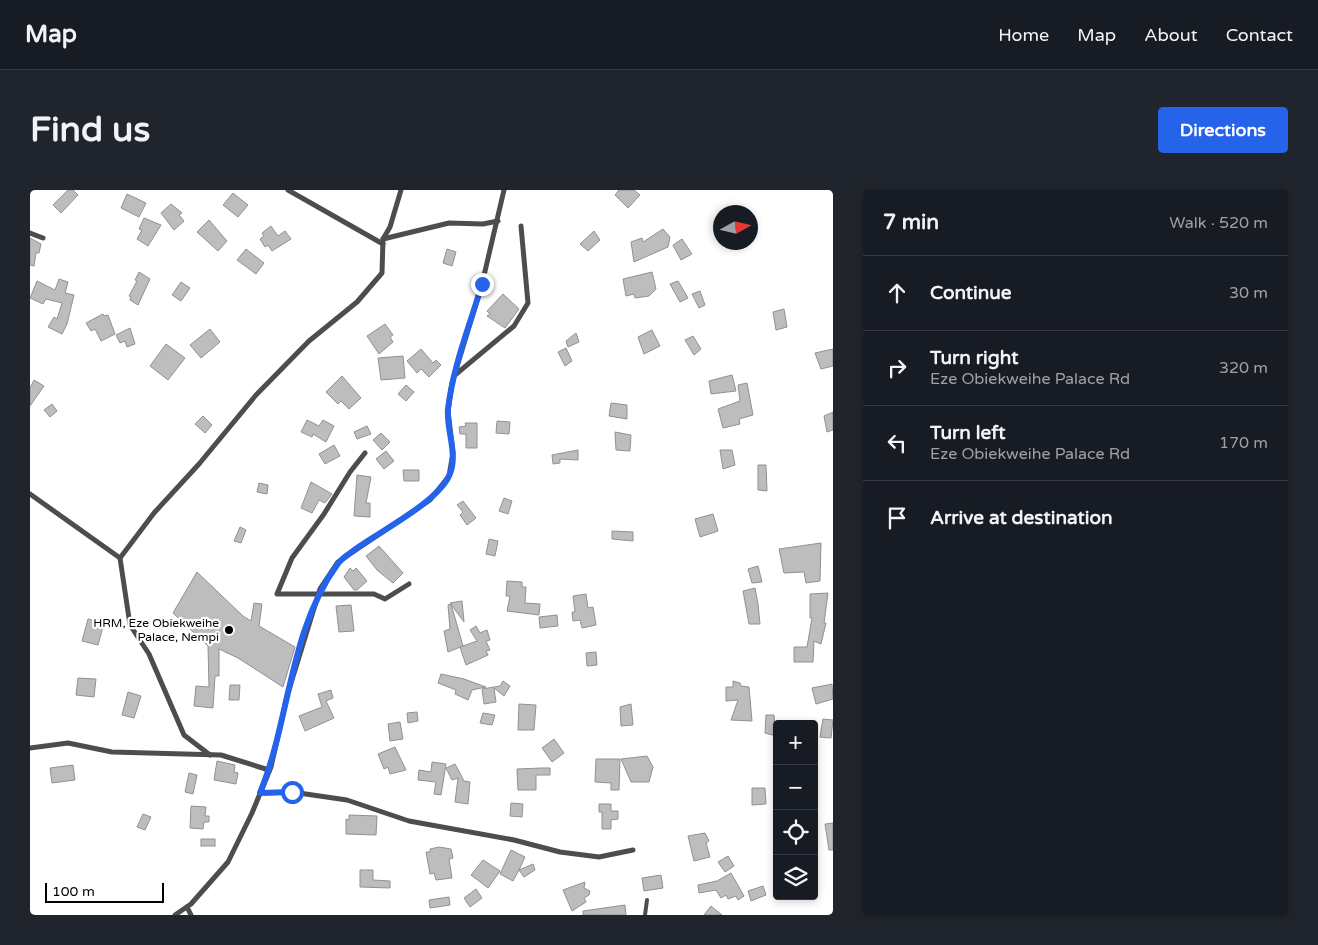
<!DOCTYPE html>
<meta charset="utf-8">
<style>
body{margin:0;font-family:"Varela Round",sans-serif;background:#20242c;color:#f1f3f6}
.controls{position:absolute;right:15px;bottom:15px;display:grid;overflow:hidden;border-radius:5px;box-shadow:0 2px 8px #0003}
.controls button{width:45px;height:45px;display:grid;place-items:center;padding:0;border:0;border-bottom:1px solid #363941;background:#171b24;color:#f1f3f6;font:25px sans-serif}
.compass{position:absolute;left:683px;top:15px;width:45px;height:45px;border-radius:50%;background:#171b24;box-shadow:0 2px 8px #0003;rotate:82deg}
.scale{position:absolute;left:15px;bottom:12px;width:119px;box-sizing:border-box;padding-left:5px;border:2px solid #000;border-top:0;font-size:14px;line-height:18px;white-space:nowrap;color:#000;-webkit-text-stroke:4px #fff;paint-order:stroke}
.stop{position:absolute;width:15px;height:15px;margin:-11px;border:4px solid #2563eb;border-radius:50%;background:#fff}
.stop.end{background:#2563eb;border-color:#fff;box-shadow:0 1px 5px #0008}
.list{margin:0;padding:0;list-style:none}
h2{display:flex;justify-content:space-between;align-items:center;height:65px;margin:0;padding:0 20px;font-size:21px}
h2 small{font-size:16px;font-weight:400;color:#9ea1a6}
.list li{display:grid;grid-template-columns:32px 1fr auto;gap:15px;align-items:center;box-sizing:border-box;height:75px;padding:0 20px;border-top:1px solid #363941}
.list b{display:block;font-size:19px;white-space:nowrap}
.list p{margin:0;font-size:16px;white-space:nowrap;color:#9ea1a6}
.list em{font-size:16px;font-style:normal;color:#9ea1a6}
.icon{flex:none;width:28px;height:28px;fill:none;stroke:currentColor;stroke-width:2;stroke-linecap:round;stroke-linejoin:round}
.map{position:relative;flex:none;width:803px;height:725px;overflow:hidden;border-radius:5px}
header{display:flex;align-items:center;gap:30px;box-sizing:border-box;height:70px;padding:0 25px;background:#171b24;border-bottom:1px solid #363941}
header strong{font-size:24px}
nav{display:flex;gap:28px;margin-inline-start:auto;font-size:18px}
.intro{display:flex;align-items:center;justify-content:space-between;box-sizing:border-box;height:120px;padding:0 30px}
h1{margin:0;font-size:35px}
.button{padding:12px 22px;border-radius:5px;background:#2563eb;color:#fff;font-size:18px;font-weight:700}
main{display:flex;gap:30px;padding:0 30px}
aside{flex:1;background:#171b24;border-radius:5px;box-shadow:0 2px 8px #0003}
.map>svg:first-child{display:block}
</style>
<header>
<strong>Map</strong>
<nav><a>Home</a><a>Map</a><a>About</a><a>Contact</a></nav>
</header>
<div class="intro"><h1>Find us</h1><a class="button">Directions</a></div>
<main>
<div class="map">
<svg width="803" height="725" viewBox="0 0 803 725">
<rect width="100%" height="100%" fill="#fff"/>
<g fill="#bdbdbd" stroke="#919191">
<polygon points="38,0 43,0 48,5 31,23 23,15"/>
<polygon points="589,0 604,0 610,5 598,18 585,5"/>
<polygon points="203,3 218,15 208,27 193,15"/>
<polygon points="97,4 116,13 109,27 91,18"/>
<polygon points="141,14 152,23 149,25 154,31 144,40 131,23"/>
<polygon points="114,28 131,35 118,56 107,49 112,40 109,39"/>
<polygon points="179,30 197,51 188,61 167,42"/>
<polygon points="241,36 248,46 255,41 261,49 242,61 238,55 235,57 230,49 234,46 232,43"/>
<polygon points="633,39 640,47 638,57 604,72 601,52 612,48 613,52"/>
<polygon points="564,41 570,50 558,61 550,54"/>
<polygon points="0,48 11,54 9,63 6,63 4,76 0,75"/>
<polygon points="652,49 662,64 651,70 643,55"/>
<polygon points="216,59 234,73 226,84 207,70"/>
<polygon points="417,59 426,62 422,76 413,73"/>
<polygon points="109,82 120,89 108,115 100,110 101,107 99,106 107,91 105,90"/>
<polygon points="622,82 626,99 619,106 605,108 604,104 596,106 593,89"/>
<polygon points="29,89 38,92 35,103 44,105 37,134 32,144 18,137 24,127 27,129 32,113 16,109 13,114 0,108 7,91 25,100"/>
<polygon points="648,91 658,108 650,112 640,94"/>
<polygon points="151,92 160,98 151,111 142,105"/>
<polygon points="670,101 675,115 669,118 662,104"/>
<polygon points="473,104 489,119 475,138 457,126 460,124 457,121"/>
<polygon points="754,119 757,137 746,140 743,122"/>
<polygon points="73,124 74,126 78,125 85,144 71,151 65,139 61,141 56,133"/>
<polygon points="355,134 363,145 360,147 363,152 349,164 337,146"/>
<polygon points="100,138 105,154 97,157 95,151 90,153 86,145"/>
<polygon points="180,139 190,152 171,168 160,155"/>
<polygon points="622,140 630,156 614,164 608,147"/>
<polygon points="546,143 549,152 538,157 536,151"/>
<polygon points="663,146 671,159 664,165 655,150"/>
<polygon points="136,154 155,168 138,190 120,176"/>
<polygon points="536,158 542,171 535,176 528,162"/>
<polygon points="391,159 403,173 406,170 411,175 399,187 391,179 387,183 377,171"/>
<polygon points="803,159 803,176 791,179 785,163"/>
<polygon points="373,166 375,188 351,190 348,168"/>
<polygon points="702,185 706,201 681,204 679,191"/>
<polygon points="312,186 331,208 319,219 311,211 308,214 296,202"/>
<polygon points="4,190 14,196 0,216 0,198"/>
<polygon points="717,193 723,225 709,229 710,234 693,238 688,219 710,211 708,195"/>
<polygon points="376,195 384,202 376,211 368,204"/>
<polygon points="581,213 597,215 597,229 579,226"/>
<polygon points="22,214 27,221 20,227 14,220"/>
<polygon points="803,222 803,240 797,242 794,226"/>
<polygon points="173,226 182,235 175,243 165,234"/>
<polygon points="277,230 289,236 293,230 304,236 296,252 283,244 282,247 271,242"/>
<polygon points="467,231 480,232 479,244 466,243"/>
<polygon points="435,233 447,233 447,258 436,258 436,244 430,244 429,237 436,236"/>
<polygon points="337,236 341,244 327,249 324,242"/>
<polygon points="585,242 601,245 600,261 586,260"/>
<polygon points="351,243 360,252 352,260 343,250"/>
<polygon points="304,255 310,266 295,274 289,264"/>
<polygon points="548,260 548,270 530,269 530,273 523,274 522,265"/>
<polygon points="690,260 702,260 705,275 693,279"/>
<polygon points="356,261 364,271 354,279 346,269"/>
<polygon points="728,275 736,275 737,301 728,300"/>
<polygon points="373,280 389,280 389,291 374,291"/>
<polygon points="327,285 341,287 336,313 340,313 340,327 324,326"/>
<polygon points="281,292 302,304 295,313 289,310 282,323 271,318"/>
<polygon points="229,293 238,295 237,304 227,302"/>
<polygon points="474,308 482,311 478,324 469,321"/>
<polygon points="433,311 446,328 437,335 430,325 433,322 427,315"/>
<polygon points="683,324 688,341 670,347 665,329"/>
<polygon points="210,337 216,340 211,353 204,351"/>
<polygon points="582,341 603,342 603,351 582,349"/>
<polygon points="459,349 468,351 465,366 456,364"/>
<polygon points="791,353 790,391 776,393 774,382 754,383 749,359"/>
<polygon points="349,356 373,383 363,393 347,380 336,366"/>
<polygon points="728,376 732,392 722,393 718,379"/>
<polygon points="320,378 323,381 326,378 337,391 327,400 324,400 314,387"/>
<polygon points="167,382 213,426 221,431 224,413 232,414 229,436 265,457 253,497 208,468 189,459 189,486 185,486 183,518 164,516 166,496 179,497 178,456 143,423"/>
<polygon points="477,391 492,392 492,397 496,397 495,413 510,414 509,425 477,421 480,406 476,406"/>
<polygon points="725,398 728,414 730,434 719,434 713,401"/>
<polygon points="798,403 794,433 796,433 791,454 784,451 783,472 764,472 764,457 777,457 782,428 780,428 780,404"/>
<polygon points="556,404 558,418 563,417 566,435 552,438 550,430 543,431 542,422 545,422 543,406"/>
<polygon points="432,411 434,432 420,413"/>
<polygon points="421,414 433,456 418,462 414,441 420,439 418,415"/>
<polygon points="321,415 324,441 309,442 306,416"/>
<polygon points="527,425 528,436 510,438 509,427"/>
<polygon points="58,429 74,433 68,455 52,451"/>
<polygon points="446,436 450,443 457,440 460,450 456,451 460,460 456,461 458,465 436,475 430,457 447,451 440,440"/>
<polygon points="566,462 567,475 557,476 556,463"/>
<polygon points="411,484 434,489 456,497 442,500 438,510 425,504 426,500 408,493"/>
<polygon points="48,488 66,489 64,507 46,505"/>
<polygon points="473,491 480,496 474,506 464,498 466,512 454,514 452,499 470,496"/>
<polygon points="703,491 710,493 711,496 719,497 722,531 701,530 708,510 696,511 696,497 703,497"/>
<polygon points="802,494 803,509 786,514 782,498"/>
<polygon points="200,495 210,495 209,510 199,510"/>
<polygon points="301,500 303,508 296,511 304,528 275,541 269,526 292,517 288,504"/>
<polygon points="98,502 111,506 104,528 92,525"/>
<polygon points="489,514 506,515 504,540 488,540"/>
<polygon points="601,514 603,535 591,536 590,517"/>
<polygon points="387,522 388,531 378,533 377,523"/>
<polygon points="453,523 465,525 462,535 450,533"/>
<polygon points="736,525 744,525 746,546 735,543"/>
<polygon points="793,529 803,530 801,548 790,547"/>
<polygon points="370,532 373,549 360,551 358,534"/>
<polygon points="524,549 534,563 522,572 512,558"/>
<polygon points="365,557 376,580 360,584 358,577 354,579 348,564"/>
<polygon points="617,566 623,577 619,592 601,592 591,569"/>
<polygon points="566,569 590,569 589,600 581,600 581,593 565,592"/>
<polygon points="187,571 205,575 204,582 208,583 206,594 184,590"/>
<polygon points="402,572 416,574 411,605 404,604 406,592 388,590 389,580 401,582"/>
<polygon points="425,574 434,591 440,592 438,614 425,612 428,588 422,590 416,578"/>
<polygon points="43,575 45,590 22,593 20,578"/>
<polygon points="512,578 520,578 520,585 506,585 506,600 488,600 487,579"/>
<polygon points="159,583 167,585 163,604 155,602"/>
<polygon points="722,598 735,598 736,614 722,615"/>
<polygon points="481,613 493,614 492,627 480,626"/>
<polygon points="569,614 581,614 581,621 588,621 588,629 581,630 581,639 572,639 572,622 569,622"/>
<polygon points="161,616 176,617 175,626 179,626 179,632 174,632 173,639 160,638"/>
<polygon points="113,624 121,627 115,640 107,637"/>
<polygon points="319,625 347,626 346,645 316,644 316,629 319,630"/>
<polygon points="803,633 803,660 799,660 795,634"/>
<polygon points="675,643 679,651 676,653 680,667 664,671 658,646"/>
<rect x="171" y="649" width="14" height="7"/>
<polygon points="409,657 421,659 423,668 419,669 422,688 406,690 404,683 400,684 396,662 400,662 400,659"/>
<polygon points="481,660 495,667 489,680 503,674 505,680 494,687 489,680 483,691 470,684"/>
<polygon points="698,666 704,676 695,682 688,672"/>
<polygon points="453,670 470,681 458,698 441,685"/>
<polygon points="330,680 343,680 343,690 360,691 360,698 330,697"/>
<polygon points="701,683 714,706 708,710 706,706 698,709 696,705 691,708 686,700 669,703 668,695 687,691"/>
<polygon points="631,685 633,698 614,701 612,688"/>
<polygon points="555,692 554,698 560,701 559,705 554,708 556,712 542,721 533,700"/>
<polygon points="733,696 736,705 721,711 718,701"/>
<polygon points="446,699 452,708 440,717 434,708"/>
<polygon points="419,707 420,715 400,718 399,710"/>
<polygon points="595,715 596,725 553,725 553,721"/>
<polygon points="681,716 692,725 674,725"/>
</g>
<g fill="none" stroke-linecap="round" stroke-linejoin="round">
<polyline stroke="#4d4d4d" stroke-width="4" points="615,725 617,710"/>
<g stroke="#4d4d4d" stroke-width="5">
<polyline points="258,0 353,54"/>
<polyline points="0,43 13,48"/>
<polyline points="353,49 419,33 453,34 468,31"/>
<polyline points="425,185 484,136 498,113 491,36"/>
<polyline points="335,263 320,282 294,324 262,368 247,404 344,404 355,409 379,394"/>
<polyline points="0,304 90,368"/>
<polyline points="0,558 38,553 82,562 191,565 239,580"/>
<polyline points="180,565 154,545 119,464 100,435 90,368 124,323 169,274 226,205 279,151 327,112 352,83 353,49 360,37 371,0"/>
<polyline points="230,603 262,602 317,610 379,631 484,650 530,662 569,667 603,660"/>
<polyline points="157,717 161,725"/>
<polyline points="145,725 161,714 198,672 222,623 241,577 257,506 290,399 308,372 400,310 419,286 423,263 418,221 422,193 452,94 474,0"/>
</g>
</g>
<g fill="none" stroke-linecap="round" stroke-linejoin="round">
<path stroke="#2563eb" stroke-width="6" d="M262 602 230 603C260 530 259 441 307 375 311 368 321 363 327 358 351 341 407 312 419 286 429 265 416 240 418 219 423 176 440 135 452 94"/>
</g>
<circle fill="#000" stroke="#fff" stroke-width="2" cx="199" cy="440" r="5"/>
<g text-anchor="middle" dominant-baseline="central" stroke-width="4.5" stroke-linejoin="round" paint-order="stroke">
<g font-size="12" fill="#000" stroke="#fff" text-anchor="end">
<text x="189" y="433">HRM, Eze Obiekweihe<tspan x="189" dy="14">Palace, Nempi</tspan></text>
</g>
</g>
</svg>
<div class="controls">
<button>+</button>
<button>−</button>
<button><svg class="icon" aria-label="locate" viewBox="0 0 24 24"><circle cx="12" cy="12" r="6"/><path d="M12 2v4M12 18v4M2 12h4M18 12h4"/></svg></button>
<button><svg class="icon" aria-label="layers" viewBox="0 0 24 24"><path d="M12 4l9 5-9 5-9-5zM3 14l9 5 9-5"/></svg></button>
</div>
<svg class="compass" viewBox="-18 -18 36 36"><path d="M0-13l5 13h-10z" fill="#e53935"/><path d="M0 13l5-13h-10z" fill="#9ea1a6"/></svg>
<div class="scale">100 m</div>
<div class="stop" style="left:262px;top:602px"></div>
<div class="stop end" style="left:452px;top:94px"></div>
</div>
<aside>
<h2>7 min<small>Walk · 520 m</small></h2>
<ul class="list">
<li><svg class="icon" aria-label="ahead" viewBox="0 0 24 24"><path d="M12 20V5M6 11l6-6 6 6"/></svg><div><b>Continue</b></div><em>30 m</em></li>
<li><svg class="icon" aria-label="right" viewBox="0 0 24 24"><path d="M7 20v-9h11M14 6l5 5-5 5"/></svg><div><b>Turn right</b><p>Eze Obiekweihe Palace Rd</p></div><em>320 m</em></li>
<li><svg class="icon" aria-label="left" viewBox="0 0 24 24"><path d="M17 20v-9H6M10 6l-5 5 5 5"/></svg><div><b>Turn left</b><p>Eze Obiekweihe Palace Rd</p></div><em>170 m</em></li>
<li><svg class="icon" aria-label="arrive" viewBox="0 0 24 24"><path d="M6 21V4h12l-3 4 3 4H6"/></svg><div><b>Arrive at destination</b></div></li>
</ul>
</aside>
</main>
